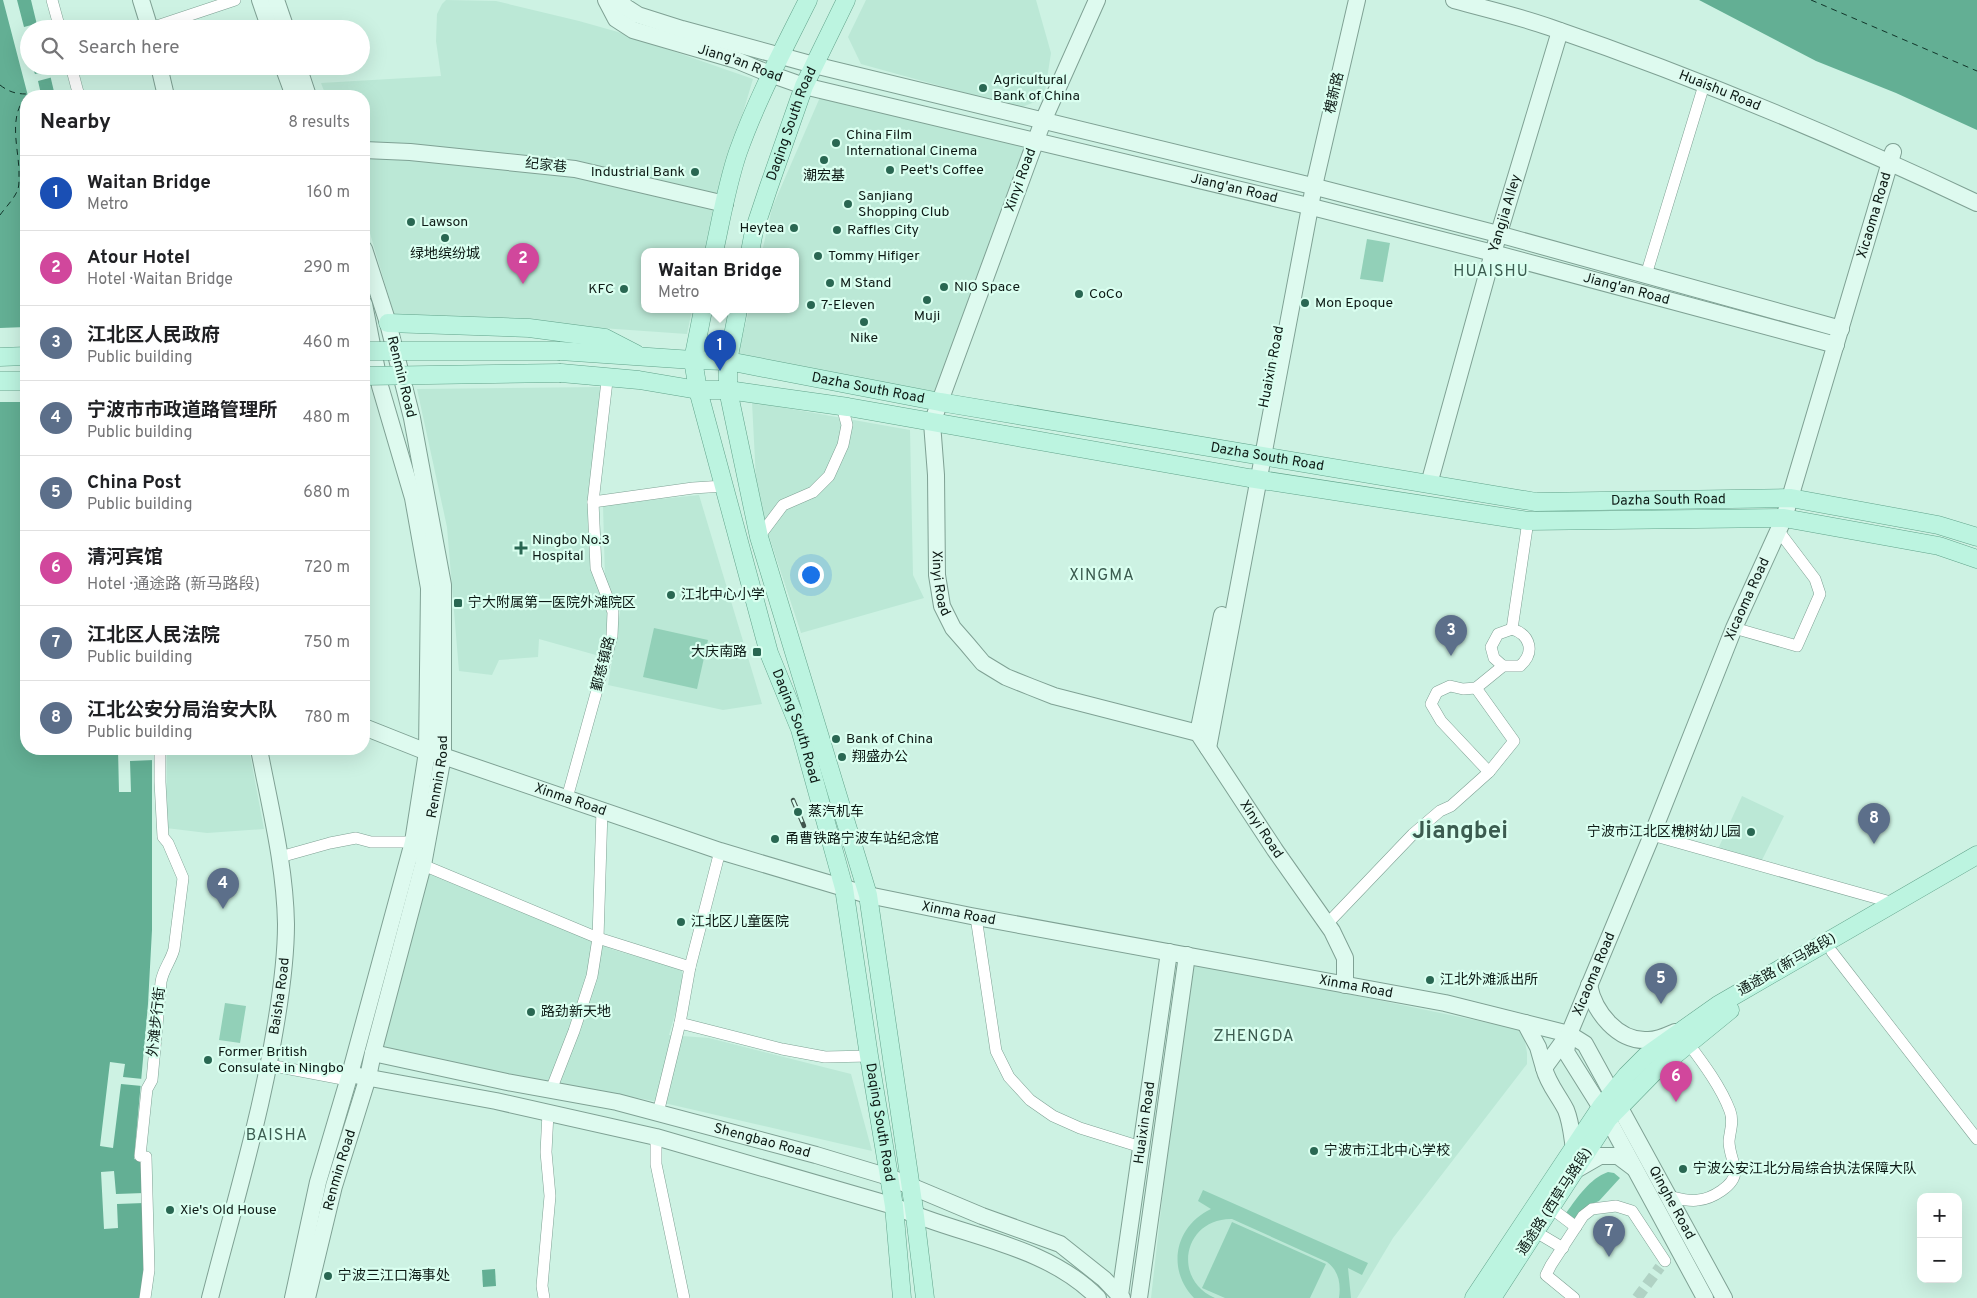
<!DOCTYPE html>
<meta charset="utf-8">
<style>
body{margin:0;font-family:Overpass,"Noto Sans SC",sans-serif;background:#f6f6f6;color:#202124}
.controls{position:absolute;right:15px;bottom:15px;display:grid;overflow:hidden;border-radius:10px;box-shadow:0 5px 20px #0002}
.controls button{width:45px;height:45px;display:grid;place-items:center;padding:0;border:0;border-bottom:1px solid #e0e0e0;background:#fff;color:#202124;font:25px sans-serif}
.you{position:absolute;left:810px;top:574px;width:18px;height:18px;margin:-12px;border:4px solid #fff;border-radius:50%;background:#1a73e8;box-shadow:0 0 0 8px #1a73e833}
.badge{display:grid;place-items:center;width:32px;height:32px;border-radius:50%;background:#296752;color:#fff;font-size:16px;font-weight:700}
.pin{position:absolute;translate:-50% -41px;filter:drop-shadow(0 1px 2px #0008)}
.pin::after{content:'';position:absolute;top:26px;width:18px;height:15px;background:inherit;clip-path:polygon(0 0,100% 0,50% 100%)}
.popup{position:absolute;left:641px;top:248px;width:158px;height:65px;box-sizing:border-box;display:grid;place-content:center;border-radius:10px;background:#fff;filter:drop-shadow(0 1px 4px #0005);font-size:16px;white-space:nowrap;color:#757577}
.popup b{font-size:19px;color:#202124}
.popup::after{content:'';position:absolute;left:50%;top:100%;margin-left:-10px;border:10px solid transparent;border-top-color:#fff}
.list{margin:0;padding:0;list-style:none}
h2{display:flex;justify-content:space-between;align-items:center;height:65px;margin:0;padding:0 20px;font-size:21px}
h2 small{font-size:16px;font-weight:400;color:#757577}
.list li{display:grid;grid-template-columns:32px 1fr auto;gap:15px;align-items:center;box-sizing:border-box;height:75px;padding:0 20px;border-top:1px solid #e0e0e0}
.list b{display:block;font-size:19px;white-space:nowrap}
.list p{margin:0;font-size:16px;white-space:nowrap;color:#757577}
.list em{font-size:16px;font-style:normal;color:#757577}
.icon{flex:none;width:28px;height:28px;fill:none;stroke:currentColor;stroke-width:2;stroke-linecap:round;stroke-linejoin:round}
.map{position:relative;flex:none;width:1977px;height:1298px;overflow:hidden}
.search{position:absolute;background:#fff;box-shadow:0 5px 20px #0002;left:20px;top:20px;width:350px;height:55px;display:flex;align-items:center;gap:12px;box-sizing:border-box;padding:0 18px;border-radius:28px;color:#757577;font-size:19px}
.panel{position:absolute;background:#fff;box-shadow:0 5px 20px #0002;left:20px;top:90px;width:350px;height:665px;border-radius:20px}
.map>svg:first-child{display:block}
</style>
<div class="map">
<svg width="1977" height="1298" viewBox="0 0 1977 1298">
<rect width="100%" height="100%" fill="#cdf2e3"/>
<g fill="#bbe8d6">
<polygon points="446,0 496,1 579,21 618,32 753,79 714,210 705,252 645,252 645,310 692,310 687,334 544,324 395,318 364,213 364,96 326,96 321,83 441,76 436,41 437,14 442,4"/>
<polygon points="866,0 1036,0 1051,53 1044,98 1020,108 861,64 848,37"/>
<polygon points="821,95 1029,146 937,396 738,354 749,310 795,310 795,252 762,252 772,208"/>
<polygon points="603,387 590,504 610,612 603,657 539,639 538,657 499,660 492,675 459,671 447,527 417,389"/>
<polygon points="752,402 910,430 913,575 924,598 801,633 757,500"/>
<polygon points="699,495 762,704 723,710 608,685 620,612 605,578 603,505"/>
<polygon points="167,749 249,749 264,829 207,833 166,828"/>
<polygon points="1742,796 1784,816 1760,864 1718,849"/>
<polygon points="426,873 614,950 682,970 682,990 669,1035 709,1038 851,1074 872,1151 664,1103 377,1049"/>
<polygon points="1189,961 1523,1030 1527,1053 1527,1064 1393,1238 1357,1298 1151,1298"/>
</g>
<g fill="#92d0b8">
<polygon points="1367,239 1390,243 1383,282 1360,279"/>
<polygon points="654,628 708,640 697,689 643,677"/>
<polygon points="225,1003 246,1006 240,1043 219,1040"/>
<path d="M1203 1190 1368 1263 1362 1275 1348 1268 1351 1298H1339C1341 1284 1339 1271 1327 1262L1232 1219C1184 1218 1171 1279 1215 1298H1194C1166 1269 1175 1226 1211 1209L1198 1201Z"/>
<polygon points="1232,1222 1326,1264 1310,1298 1225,1298 1202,1288"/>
</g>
<path fill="#76c2a6" d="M1608 1172 1614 1173 1620 1178 1599 1201 1594 1203 1574 1220 1566 1213C1578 1197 1589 1179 1608 1172Z"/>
<g fill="#63af94">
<polygon points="0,0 31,0 38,29 29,29 29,66 48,66 55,96 26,96 26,749 152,749 152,930 148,1004 134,1159 141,1161 145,1279 141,1298 0,1298"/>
<polygon points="1699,0 1977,0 1977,130 1896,93 1816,61"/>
<polygon points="495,1269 496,1286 483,1287 482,1270"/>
</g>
<g fill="#cdf2e3">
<polygon points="3,0 17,0 24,27 39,23 40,29 29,29 29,34 25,35 29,46 29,66 32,66 35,74 51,70 53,77 38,81 41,94 57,91 58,96 28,96"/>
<polygon points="26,327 26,402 0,402 0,328"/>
<polygon points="118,749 130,749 130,755 154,754 154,760 130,761 131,792 119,792"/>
<polygon points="110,1062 125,1064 123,1077 143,1079 142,1086 121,1084 113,1148 100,1146"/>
<polygon points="114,1171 116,1194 144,1193 144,1203 117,1204 118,1228 104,1229 101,1172"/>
</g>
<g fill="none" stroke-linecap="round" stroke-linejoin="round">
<g stroke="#12352a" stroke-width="1" stroke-dasharray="6 5" stroke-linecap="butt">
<polyline points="1811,0 1977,71"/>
<path d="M0 85C9 92 16 94 27 94"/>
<path d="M0 215C5 208 15 198 18 189 19 186 19 181 19 177 20 150 6 117 28 94"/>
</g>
<polyline stroke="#b0d2c4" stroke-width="11" stroke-dasharray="11 5.5" stroke-linecap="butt" points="1637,1298 1660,1267"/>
<defs>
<g id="street">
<polyline points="52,0 60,29"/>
<polyline points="148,29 235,0"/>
<polyline points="71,66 79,96"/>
<polyline points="1646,275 1704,85"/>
<polyline points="593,502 693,488 724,486"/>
<polyline points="759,537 783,505 813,492 829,476 843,445 847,425 842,406"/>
<polyline points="1734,628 1797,646 1820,594 1815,579 1778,530"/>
<polyline points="1503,666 1494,658 1491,647 1498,634 1512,629"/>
<polyline points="1476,688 1463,689 1450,686 1437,692 1431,704 1441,721 1489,772"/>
<polyline points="567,798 612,636 613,612 596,568 593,502 607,381"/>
<polyline points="1652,835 1894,903"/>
<polyline points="720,851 690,967 680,1023 782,1049 825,1057 869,1056"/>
<polyline points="280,857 330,843 356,838 371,842 413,842"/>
<polyline points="423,865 598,938 690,967"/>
<polyline points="976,917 996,1051 1009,1077 1030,1100 1053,1116 1080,1128 1141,1147"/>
<path d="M1327 924 1413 834 1440 811 1451 806 1489 772 1514 741 1476 688 1503 666H1520C1535 653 1531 635 1512 629L1528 521"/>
<polyline points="1832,952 1977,1139"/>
<polyline points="269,1065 348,1080"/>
<polyline points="551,1090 574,1031 592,976 598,938 602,810"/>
<polyline points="658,1113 680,1023"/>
<polyline points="656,1137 656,1164 684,1298"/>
<path d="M1668 1196C1677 1198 1689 1202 1698 1200 1711 1199 1735 1186 1735 1171 1734 1161 1729 1152 1729 1141 1730 1130 1734 1122 1730 1111 1721 1087 1703 1063 1688 1043"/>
<polyline points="1551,1208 1576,1227"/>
<polyline points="1536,1232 1563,1248"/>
<path d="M145 1298 149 1270 146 1157 140 1156 147 1089 152 1080 161 982C163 969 171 961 174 949L183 878 168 843 163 837 160 782V749"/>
<polyline points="544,1298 542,1286 550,1196 546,1152 548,1113"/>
<polyline points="1574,1298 1546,1275 1551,1265 1583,1216 1592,1209 1616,1206 1632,1211 1665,1261"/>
</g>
<g id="secondary">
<polyline points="141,0 150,29"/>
<polyline points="260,0 270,29"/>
<polyline points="276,0 286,29"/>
<path id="s1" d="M606 0 616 19 633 30 736 60 770 74 804 86 1304 205 1493 253 1836 345"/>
<polyline points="622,0 624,6 638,15 682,29 814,65 1308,185 1498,234 1841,329"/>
<path id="s2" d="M1097 0 1043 121 932 423 936 475 937 575 942 606 953 628 967 644 983 663 1006 677 1031 687 1054 696 1198 733 1275 850 1332 931 1345 958V985"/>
<path id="s3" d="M1454 0C1486 9 1518 16 1549 27 1695 77 1838 137 1977 203"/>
<polyline points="159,66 166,96"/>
<polyline points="283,66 294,96"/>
<polyline points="298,66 308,96"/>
<polyline points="364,150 410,152 575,169 725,204"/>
<path id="s4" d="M1429 484 1493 253 1560 31"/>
<path id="s5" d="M364 727 427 752 443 756 720 851 868 895 971 916 1445 1003 1569 1034 1585 1044 1724 1298"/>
<polyline points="1198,733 1222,615"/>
<polyline points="1208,748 1314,186 1357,0"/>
<path d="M1589 985C1594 1012 1618 1042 1648 1040 1658 1040 1666 1036 1675 1032"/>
<polyline points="1525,1023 1538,1047 1544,1068"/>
<path d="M1568 1035 1544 1068C1548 1084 1559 1096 1566 1110 1571 1122 1572 1136 1574 1149"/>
<path id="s6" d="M373 1053 507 1082 617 1102 816 1155 889 1177 982 1216 1060 1244 1104 1279 1122 1298"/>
<path d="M359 1076 496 1101 656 1137 894 1206C961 1237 1044 1243 1098 1298"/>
<polyline points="1574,1171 1600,1156 1618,1156 1634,1168"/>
<path id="s7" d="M1120 1295 1169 952"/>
<path id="s8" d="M210 1298C233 1209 260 1120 275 1029 281 994 286 960 286 924 285 865 270 807 259 749"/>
<polyline points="293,1298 318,1182 350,1074 413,842 427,752 429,588 413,498 380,386 364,304"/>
<path id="s9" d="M307 1298 334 1186 368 1077 373 1053 423 865 443 756V585L412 418 388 323 364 249"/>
<polyline points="1139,1298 1187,955"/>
<path id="s10" d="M1705 1298 1608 1119 1566 1052 1569 1034 1652 835 1734 628 1784 518 1893 152"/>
</g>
<g id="primary">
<path d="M714 252C721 220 727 184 738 152 757 99 783 50 808 0"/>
<path id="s11" d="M750 252 754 231 768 189 804 86 846 0"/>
<path id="s12" d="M703 310 693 360 698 390 769 653 800 729 844 888 869 1056 894 1206 902 1298"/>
<polyline points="738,310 728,361 728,390 759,537 868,895 915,1216 925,1298"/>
<polyline points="388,323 529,328 605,338 636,354"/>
<path id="s13" d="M560 351 693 360 728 361 940 402 1536 502 1791 498 1938 525 1977 537"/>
<polyline points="0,357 26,356"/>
<polyline points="561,373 639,380 698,390 728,390 848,407 1249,478 1528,521 1784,518 1939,546 1977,559"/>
<polyline points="0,381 26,381"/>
<polyline points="1474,1298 1601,1107 1627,1075 1646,1056 1718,1005 1977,855"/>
<polyline points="1492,1298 1608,1119 1654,1072 1730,1010"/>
</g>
</defs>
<use href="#street" stroke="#7fa194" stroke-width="12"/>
<use href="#secondary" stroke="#7fa194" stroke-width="18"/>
<use href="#primary" stroke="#62a38b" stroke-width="19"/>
<use href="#street" stroke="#fff" stroke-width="11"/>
<use href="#secondary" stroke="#defaef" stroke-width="16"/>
<use href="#primary" stroke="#bcf4e0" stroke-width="18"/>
<defs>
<polyline id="rail" points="793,800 804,826"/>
</defs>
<use href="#rail" stroke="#40544c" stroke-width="4.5"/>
<use href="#rail" stroke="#dafff0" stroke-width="2.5" stroke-dasharray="8" stroke-linecap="butt"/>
<defs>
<g id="primary-bridge">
<polyline points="364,351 560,351"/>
<polyline points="364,376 561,373"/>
</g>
</defs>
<use href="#primary-bridge" stroke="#62a38b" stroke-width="19" stroke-linecap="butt"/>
<use href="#primary-bridge" stroke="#bcf4e0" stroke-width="18"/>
</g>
<g fill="#296752" stroke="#dafff0" stroke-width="2">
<circle cx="983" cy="88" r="5"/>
<circle cx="836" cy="143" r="5"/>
<circle cx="824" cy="160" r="5"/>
<circle cx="890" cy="170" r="5"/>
<circle cx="695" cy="172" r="5"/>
<circle cx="848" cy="204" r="5"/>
<circle cx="411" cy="222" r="5"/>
<circle cx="794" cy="228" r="5"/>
<circle cx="837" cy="230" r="5"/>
<circle cx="445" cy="238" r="5"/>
<circle cx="818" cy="256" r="5"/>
<circle cx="830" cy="283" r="5"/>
<circle cx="944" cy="287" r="5"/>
<circle cx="624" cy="289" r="5"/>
<circle cx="1079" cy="294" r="5"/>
<circle cx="927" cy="300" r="5"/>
<circle cx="1305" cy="303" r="5"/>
<circle cx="811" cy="305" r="5"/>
<circle cx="864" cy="322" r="5"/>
<path d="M518.5 540.5h5v5h5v5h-5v5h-5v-5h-5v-5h5z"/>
<circle cx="671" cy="595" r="5"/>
<rect x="453" y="598" width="10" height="10" rx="2.5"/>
<rect x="752" y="647" width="10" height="10" rx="2.5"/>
<circle cx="836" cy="739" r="5"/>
<circle cx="842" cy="757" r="5"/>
<circle cx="798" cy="812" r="5"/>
<circle cx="1751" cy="832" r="5"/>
<circle cx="775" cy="839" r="5"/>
<circle cx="681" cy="922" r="5"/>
<circle cx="1430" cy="980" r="5"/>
<circle cx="531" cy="1012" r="5"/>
<circle cx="208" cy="1060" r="5"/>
<circle cx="1314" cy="1151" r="5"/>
<circle cx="1683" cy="1169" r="5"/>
<circle cx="170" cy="1210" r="5"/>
<circle cx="328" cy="1276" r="5"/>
</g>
<g text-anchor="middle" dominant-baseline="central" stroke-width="4.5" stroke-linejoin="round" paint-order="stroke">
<g font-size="14" fill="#0d1a15" stroke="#dafff0">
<text stroke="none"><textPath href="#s1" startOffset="154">Jiang'an Road</textPath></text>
<text stroke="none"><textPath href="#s3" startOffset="281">Huaishu Road</textPath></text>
<text transform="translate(1335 93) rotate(-77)">槐新路</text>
<text stroke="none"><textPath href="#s11" startOffset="135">Daqing South Road</textPath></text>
<text transform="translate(546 166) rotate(6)">纪家巷</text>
<text transform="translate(1021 180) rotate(-70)">Xinyi Road</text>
<text stroke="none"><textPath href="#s1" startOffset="664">Jiang'an Road</textPath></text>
<text stroke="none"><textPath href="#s4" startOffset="281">Yangjia Alley</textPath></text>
<text stroke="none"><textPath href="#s10" startOffset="1176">Xicaoma Road</textPath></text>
<text stroke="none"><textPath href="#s1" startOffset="1069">Jiang'an Road</textPath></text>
<text transform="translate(1272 367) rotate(-79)">Huaixin Road</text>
<text transform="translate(401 377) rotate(76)">Renmin Road</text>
<text stroke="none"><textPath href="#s13" startOffset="311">Dazha South Road</textPath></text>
<text stroke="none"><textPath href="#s13" startOffset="716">Dazha South Road</textPath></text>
<text stroke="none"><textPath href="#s13" startOffset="1121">Dazha South Road</textPath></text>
<text stroke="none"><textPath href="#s2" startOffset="615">Xinyi Road</textPath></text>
<text stroke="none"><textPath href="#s10" startOffset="771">Xicaoma Road</textPath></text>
<text transform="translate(604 664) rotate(-76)">鄞慈镇路</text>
<text stroke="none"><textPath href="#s12" startOffset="432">Daqing South Road</textPath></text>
<text stroke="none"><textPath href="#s9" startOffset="538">Renmin Road</textPath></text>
<text stroke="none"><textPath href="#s5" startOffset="219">Xinma Road</textPath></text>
<text stroke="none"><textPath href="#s2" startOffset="1051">Xinyi Road</textPath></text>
<text stroke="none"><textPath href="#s5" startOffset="624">Xinma Road</textPath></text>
<text transform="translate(1787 965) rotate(-30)">通途路 (新马路段)</text>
<text stroke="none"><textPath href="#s10" startOffset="366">Xicaoma Road</textPath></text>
<text stroke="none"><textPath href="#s5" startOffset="1028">Xinma Road</textPath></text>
<text stroke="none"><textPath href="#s8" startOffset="310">Baisha Road</textPath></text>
<text transform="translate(157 1022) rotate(-84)">外滩步行街</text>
<text stroke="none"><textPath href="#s12" startOffset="838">Daqing South Road</textPath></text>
<text stroke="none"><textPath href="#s7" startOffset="174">Huaixin Road</textPath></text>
<text stroke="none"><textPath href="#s6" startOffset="399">Shengbao Road</textPath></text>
<text stroke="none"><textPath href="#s9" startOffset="132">Renmin Road</textPath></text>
<text transform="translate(1555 1202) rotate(-57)">通途路 (西草马路段)</text>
<text stroke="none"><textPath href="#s5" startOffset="1446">Qinghe Road</textPath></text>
</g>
<g font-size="14" fill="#0d1a15" stroke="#dafff0" text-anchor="start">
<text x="993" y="80">Agricultural<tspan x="993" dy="16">Bank of China</tspan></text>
<text x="846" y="135">China Film<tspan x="846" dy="16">International Cinema</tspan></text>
<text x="900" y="170">Peet's Coffee</text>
<text x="685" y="172" text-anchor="end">Industrial Bank</text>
<text x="824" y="176" text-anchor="middle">潮宏基</text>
<text x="858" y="196">Sanjiang<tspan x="858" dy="16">Shopping Club</tspan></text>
<text x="421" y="222">Lawson</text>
<text x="784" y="228" text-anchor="end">Heytea</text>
<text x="847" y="230">Raffles City</text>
<text x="445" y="254" text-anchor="middle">绿地缤纷城</text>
<text x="828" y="256">Tommy Hifiger</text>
<text x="840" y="283">M Stand</text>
<text x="954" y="287">NIO Space</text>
<text x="614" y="289" text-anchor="end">KFC</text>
<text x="1089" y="294">CoCo</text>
<text x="1315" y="303">Mon Epoque</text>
<text x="821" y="305">7-Eleven</text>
<text x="927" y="316" text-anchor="middle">Muji</text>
<text x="864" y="338" text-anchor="middle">Nike</text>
<text x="532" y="540">Ningbo No.3<tspan x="532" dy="16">Hospital</tspan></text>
<text x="681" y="595">江北中心小学</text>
<text x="468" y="603">宁大附属第一医院外滩院区</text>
<text x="747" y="652" text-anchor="end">大庆南路</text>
<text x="846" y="739">Bank of China</text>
<text x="852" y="757">翔盛办公</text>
<text x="808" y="812">蒸汽机车</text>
<text x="1741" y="832" text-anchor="end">宁波市江北区槐树幼儿园</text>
<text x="785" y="839">甬曹铁路宁波车站纪念馆</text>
<text x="691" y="922">江北区儿童医院</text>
<text x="1440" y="980">江北外滩派出所</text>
<text x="541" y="1012">路劲新天地</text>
<text x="218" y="1052">Former British<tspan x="218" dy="16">Consulate in Ningbo</tspan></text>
<text x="1324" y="1151">宁波市江北中心学校</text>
<text x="1693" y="1169">宁波公安江北分局综合执法保障大队</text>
<text x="180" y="1210">Xie's Old House</text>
<text x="338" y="1276">宁波三江口海事处</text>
</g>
<g font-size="16" letter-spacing="1" fill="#3c5c50" stroke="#dafff0">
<text x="1491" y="272">HUAISHU</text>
<text x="1102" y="576">XINGMA</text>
<text x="1254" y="1037">ZHENGDA</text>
<text x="277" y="1136">BAISHA</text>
</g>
<g font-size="24" font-weight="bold" fill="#3c5c50" stroke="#dafff0">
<text x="1460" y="832">Jiangbei</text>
</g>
</g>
</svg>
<div class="controls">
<button>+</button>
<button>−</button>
</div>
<div class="you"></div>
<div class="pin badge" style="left:720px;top:371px;background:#1a4fb4">1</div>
<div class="popup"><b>Waitan Bridge</b>Metro</div>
<div class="pin badge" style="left:523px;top:284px;background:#d1479c">2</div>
<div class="pin badge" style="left:1451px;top:656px;background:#5c6f8a">3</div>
<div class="pin badge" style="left:223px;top:909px;background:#5c6f8a">4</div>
<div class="pin badge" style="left:1661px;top:1004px;background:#5c6f8a">5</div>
<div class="pin badge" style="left:1676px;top:1102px;background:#d1479c">6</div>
<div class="pin badge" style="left:1609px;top:1257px;background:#5c6f8a">7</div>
<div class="pin badge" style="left:1874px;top:844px;background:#5c6f8a">8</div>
<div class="search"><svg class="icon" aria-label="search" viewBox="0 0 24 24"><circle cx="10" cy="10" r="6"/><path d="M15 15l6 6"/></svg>Search here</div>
<section class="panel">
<h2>Nearby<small>8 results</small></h2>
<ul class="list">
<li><span class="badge" style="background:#1a4fb4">1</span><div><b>Waitan Bridge</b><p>Metro</p></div><em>160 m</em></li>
<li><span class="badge" style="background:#d1479c">2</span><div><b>Atour Hotel</b><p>Hotel · Waitan Bridge</p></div><em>290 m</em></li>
<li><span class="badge" style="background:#5c6f8a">3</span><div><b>江北区人民政府</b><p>Public building</p></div><em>460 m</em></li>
<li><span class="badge" style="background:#5c6f8a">4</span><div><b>宁波市市政道路管理所</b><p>Public building</p></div><em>480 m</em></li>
<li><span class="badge" style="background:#5c6f8a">5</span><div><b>China Post</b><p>Public building</p></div><em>680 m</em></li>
<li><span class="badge" style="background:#d1479c">6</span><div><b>清河宾馆</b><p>Hotel · 通途路 (新马路段)</p></div><em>720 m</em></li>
<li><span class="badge" style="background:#5c6f8a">7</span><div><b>江北区人民法院</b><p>Public building</p></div><em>750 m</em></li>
<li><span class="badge" style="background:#5c6f8a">8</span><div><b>江北公安分局治安大队</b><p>Public building</p></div><em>780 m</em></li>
</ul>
</section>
</div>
